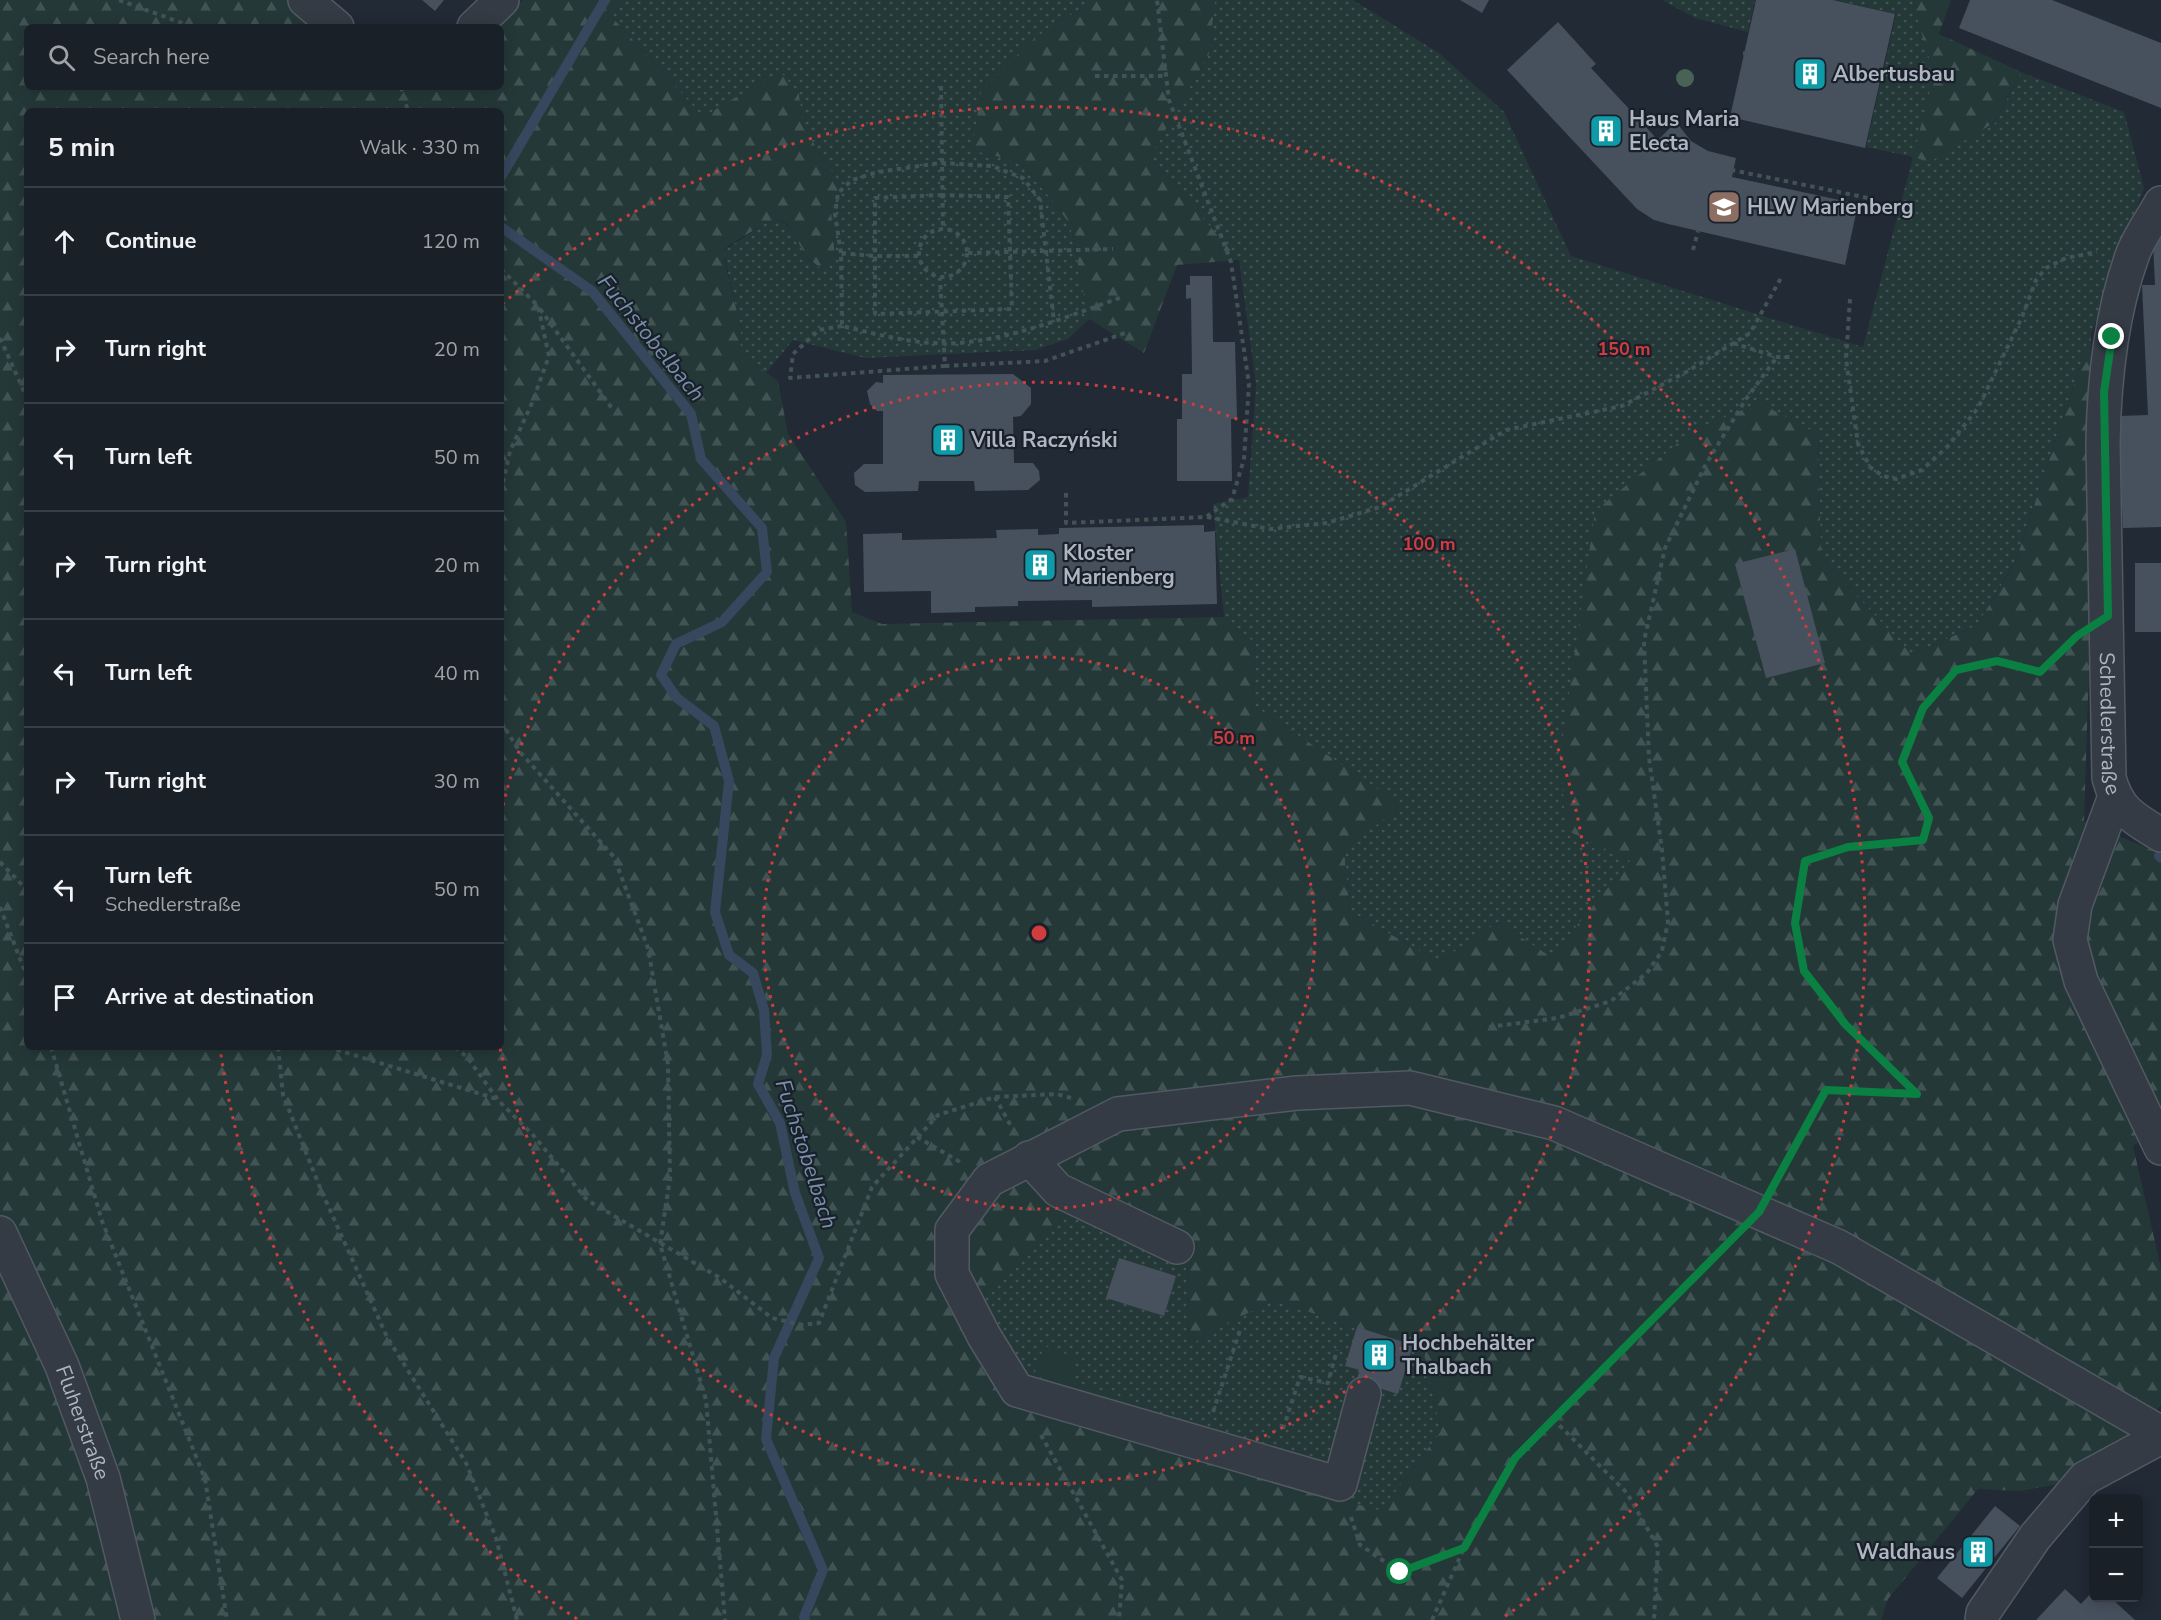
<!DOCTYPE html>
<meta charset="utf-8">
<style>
body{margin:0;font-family:"Nunito Sans",sans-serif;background:#262d34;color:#f1f3f6}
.controls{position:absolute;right:18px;bottom:18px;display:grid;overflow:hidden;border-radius:9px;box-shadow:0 3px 15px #0003}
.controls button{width:54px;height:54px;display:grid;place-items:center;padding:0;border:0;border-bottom:2px solid #373e45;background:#192028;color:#f1f3f6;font:30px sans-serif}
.stop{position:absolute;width:18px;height:18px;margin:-14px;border:4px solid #0b8043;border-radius:50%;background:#fff}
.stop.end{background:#0b8043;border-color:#fff;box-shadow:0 2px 6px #0008}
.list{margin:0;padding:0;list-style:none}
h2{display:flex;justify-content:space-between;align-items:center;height:78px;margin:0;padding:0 24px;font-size:26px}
h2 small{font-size:20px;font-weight:400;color:#9fa3a8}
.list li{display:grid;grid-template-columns:39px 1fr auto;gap:18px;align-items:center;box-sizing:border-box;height:108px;padding:0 24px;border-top:2px solid #373e45}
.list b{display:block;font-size:22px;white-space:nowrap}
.list p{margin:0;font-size:20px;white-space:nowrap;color:#9fa3a8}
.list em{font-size:20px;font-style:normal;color:#9fa3a8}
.icon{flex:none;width:33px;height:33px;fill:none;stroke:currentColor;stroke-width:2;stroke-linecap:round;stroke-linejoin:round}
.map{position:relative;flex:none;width:2161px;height:1620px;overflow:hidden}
.search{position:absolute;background:#192028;box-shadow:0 3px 15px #0003;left:24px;top:24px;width:480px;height:66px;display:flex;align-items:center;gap:15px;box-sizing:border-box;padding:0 21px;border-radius:9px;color:#9fa3a8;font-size:22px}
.panel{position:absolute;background:#192028;box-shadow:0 3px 15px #0003;left:24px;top:108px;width:480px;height:942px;border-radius:9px}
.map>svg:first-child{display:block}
</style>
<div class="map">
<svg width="2161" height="1620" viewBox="0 0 2161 1620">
<defs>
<pattern id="grass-dots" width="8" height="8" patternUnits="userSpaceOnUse" patternTransform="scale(1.5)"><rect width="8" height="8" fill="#253838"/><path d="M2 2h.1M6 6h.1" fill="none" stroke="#425353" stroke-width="1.8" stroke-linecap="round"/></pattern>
<pattern id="forest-firs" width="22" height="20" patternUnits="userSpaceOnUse" patternTransform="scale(1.5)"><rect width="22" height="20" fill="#253838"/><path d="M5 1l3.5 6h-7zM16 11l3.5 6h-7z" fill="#425353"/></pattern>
</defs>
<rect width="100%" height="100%" fill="#212a35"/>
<g fill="url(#grass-dots)">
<path d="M622 0H1084L1087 8 1056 21 972 150 1023 163 1070 224 1089 319 1068 339 1035 350 865 358 793 340 766 373 740 354 741 328 723 251 772 219C792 220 795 241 805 254 808 260 815 264 820 268L835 260 831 210 840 184 803 127 799 94 703 117 612 17Z"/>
<polygon points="1215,0 1353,0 1439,53 1504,112 1571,256 1863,347 1913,157 1866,147 1896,14 1836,0 1913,0 1934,75 1914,157 1995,123 2021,72 2124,112 2144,188 2091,334 2015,562 1977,625 1912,655 1821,558 1818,434 1631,860 1551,958 1498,922 1439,962 1350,911 1344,850 1401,805 1253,705 1255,644 1224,617 1213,504 1248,497 1256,385 1239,260 1150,157 1209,54"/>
<polygon points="1662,0 1755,0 1748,32 1695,18"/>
<polygon points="1075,1204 1186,1262 1189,1345 1272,1300 1423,1349 1441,1431 1381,1511 1009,1402 965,1310"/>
</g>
<g fill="url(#forest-firs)" fill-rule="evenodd">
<path d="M0 0H328L326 27H27V87H501V27H494L523 0H622L612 17 703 117 780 71 799 94 803 127 840 184 831 210 835 260 820 268 806 256 788 225 781 220 773 219 729 245 724 251V259L741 328 740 354 778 381 788 434 846 522 852 612 882 624 1224 617 1255 643 1253 705 1402 805 1344 850 1350 911 1439 962 1498 922 1551 957 1630 861 1566 830 1560 757 1595 511 1695 429 1760 403 1818 434 1821 558 1912 655 1977 625 2015 563 2091 334 2093 545 2084 821 2161 854V1128L2133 1146 2161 1268V1405L2132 1440 2071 1482 2019 1491 1978 1489 1888 1599 1881 1620H0ZM27 111H501V1047H27ZM1076 1204 1186 1262 1189 1345 1272 1300 1423 1349 1441 1431 1381 1511 1009 1402 965 1310Z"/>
<polygon points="1084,0 1215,0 1209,54 1150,157 1239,260 1177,265 1144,353 1089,319 1070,224 1023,163 972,150 981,92 1028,44 1057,21 1087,8"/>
<polygon points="1912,0 1951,0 1939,34 2021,72 1995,122 1930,162 1913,157 1934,75"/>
</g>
<polygon fill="#253838" points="1044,1346 1077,1358 1070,1380 1152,1408 1150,1416 1034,1375"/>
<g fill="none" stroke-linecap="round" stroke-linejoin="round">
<g stroke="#37475d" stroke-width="10">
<polyline points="501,177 605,0"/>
<polyline points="501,227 592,291 691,414 701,459 762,528 767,572 722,622 676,644 661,675 677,698 714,726 729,781 715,912 729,955 753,973 764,1010 767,1055 758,1084 780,1123 795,1193 819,1258 774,1358 766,1439 823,1570 804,1617 805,1620"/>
<polyline points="2159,856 2161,858"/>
</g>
</g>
<g fill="#47515e">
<polygon points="422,0 444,0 435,11"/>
<polygon points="1460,0 1489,0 1482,13"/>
<polygon points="1756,0 1833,0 1895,14 1865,148 1730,117"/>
<polygon points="1970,0 2052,0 2161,43 2161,108 1959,28"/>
<polygon points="1558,22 1596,64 1591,68 1658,140 1676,122 1691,141 1708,151 1736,158 1732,177 1858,204 1845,265 1668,224 1654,220 1637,209 1507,70"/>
<polygon points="2152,223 2161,223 2161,527 2123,528 2118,416 2148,415 2142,285 2155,285"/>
<polygon points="1190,276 1212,276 1213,342 1235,342 1237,419 1231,419 1232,481 1177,481 1177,419 1182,419 1182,374 1192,374 1191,298 1186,299 1186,285 1190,285"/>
<polygon points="1013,374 1031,388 1031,404 1021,416 1013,417 1014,463 1033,463 1039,471 1040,480 1028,490 975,491 974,481 919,481 918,491 865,492 855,485 854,473 864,464 883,464 883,411 877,411 870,404 867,391 876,382 883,383 883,375"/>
<polygon points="1204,525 1204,532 1215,531 1217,604 1092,607 1092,600 1018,601 1018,606 975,607 975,612 931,613 931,591 864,592 863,534 902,533 902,540 997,538 996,530 1038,529 1038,535 1059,534 1059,528"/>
<polygon points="1795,549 1825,663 1766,678 1735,564"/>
<rect x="2135" y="563" width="26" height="69"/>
<polygon points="1119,1258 1176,1276 1164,1316 1106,1298"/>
<polygon points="1357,1327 1413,1345 1398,1394 1356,1381 1360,1370 1345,1366"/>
<polygon points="1995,1506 2020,1526 1962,1598 1937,1578"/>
<polygon points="2065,1589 2081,1604 2094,1590 2094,1598 2111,1598 2135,1620 2036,1620"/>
</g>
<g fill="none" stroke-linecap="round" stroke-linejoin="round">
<defs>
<g id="minor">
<polyline points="305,0 337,27"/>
<polyline points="474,27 502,0"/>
<path id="s1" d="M2161 203C2152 220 2138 238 2132 256 2111 315 2104 381 2103 443L2109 778C2118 811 2133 818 2161 835"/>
<polyline points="2114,799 2075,905 2070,940 2081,981 2161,1148"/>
<polyline points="1029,1158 1058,1190 1177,1247"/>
<path id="s2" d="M0 1233 62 1366 103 1478 138 1620"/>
<polyline points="1364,1394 1340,1484 1017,1390 984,1336 952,1274 952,1230 989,1180 1118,1114 1297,1093 1410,1088 1554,1123 1839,1247 2161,1433"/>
<polyline points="1982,1620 1983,1613 2035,1537 2085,1478 2161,1437"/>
</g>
</defs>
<use href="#minor" stroke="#515963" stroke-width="36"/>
<g stroke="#425355" stroke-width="4" stroke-dasharray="4.5 4.5" stroke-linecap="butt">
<polyline points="119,0 193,27"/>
<polyline points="1743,53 1757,56"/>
<polyline points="1095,76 1166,76"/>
<polyline points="941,86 943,228"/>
<polyline points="401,87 408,111"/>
<polyline points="1682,165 1684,160"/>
<polyline points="1722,168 1873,199"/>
<polygon points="941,195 1008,197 1012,309 875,314 875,198"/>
<circle cx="943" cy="253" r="24"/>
<polyline points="1693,250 1698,231"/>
<polyline points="841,253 835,214 838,193 852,180 878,172 940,163 992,166 1023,178 1040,200 1054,322"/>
<polyline points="968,253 1113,249"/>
<path d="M918 256H873L841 253 842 326C880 335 920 346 959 343 1016 338 1069 316 1122 297"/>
<polyline points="501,269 538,306 549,356 532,403 510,451 501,492"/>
<polyline points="1850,299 1846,359 1858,444 1870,467 1883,476 1896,479 1922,470 1947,447 1978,408 2022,317 2036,280 2046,268 2066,258 2097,252"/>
<polyline points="540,309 614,411"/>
<polyline points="842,326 819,330 793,354 790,378 945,366 940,278"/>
<polyline points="0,338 27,398"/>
<polyline points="1733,343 1777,357 1791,357"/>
<polyline points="945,366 1045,361 1125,333"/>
<polyline points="1066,493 1066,523 1206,517 1232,499 1244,459 1249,384 1231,262 1169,100 1157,0"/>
<polyline points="1207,517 1270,529 1327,523 1380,507 1506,430 1622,406 1688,371 1750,333 1781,278"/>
<polyline points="501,722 520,752 614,857 648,948 668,1064 670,1178 660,1244 706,1400 725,1620"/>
<polyline points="0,862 27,890"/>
<polyline points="0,907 27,977"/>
<polyline points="1489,1027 1558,1018 1611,1001 1647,973 1662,951 1668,922 1662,850 1649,758 1644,641 1665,548 1706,464 1746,399 1777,357"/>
<polyline points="51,1047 102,1221 205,1479 227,1620"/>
<polyline points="278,1047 283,1095 321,1190 387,1337 466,1463 496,1538 517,1620"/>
<polyline points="328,1047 497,1099"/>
<polyline points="455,1047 467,1057 498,1100 533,1135 587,1200 720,1278 772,1318 802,1325 819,1323 872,1187 938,1115 995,1097 1057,1094 1071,1098"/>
<polyline points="995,1097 1012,1128"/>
<polyline points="917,1137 960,1162"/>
<polyline points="1776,1180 1826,1090 1917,1094 1845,1024 1804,971 1795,923 1805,861 1848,847 1923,840 1929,818 1902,762 1923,708 1956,670 1997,661 2040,672 2070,642"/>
<polyline points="1213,1412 1240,1330"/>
<polyline points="1553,1419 1627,1493 1658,1547 1654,1620"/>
<polyline points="1283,1429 1300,1377 1328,1383 1337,1350"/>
<polyline points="1041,1435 1122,1580 1119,1620"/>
<polyline points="1351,1517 1360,1545 1400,1572 1463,1548"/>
<polyline points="1432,1620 1464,1548 1515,1458 1732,1238"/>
</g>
<use href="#minor" stroke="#343b45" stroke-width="33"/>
</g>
<circle fill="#486355" cx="1685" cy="78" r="9"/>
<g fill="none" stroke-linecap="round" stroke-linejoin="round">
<polyline stroke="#0b8043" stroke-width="8" points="1400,1572 1464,1548 1515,1458 1759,1212 1826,1090 1917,1094 1845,1024 1804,971 1795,923 1805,861 1848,847 1923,840 1929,818 1902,762 1923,708 1956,670 1997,661 2040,672 2077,636 2108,616 2104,392 2112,337"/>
</g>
<g fill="none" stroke="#d03d3f" stroke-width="3" stroke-dasharray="3 6">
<circle cx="1039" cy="933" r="276"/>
<path d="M501 814A551 551 0 1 1 500 1048"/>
<path d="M577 1619A827 827 0 0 1 220 1048M502 304A827 827 0 1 1 1501 1619"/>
</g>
<defs>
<symbol id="building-square" viewBox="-11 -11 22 22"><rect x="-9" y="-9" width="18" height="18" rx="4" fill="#0f9aa8" stroke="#19202a"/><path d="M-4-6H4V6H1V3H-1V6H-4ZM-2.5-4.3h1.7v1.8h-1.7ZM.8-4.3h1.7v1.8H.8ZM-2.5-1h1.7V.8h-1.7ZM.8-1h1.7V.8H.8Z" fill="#fff"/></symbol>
<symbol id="school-square" viewBox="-11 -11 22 22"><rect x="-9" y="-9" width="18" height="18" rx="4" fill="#8d6e63" stroke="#19202a"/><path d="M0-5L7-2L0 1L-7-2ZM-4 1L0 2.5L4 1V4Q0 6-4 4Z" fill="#fff"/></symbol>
</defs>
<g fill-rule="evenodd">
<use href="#building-square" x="1791" y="55" width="38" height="38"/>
<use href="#building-square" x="1587" y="112" width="38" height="38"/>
<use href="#school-square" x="1705" y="188" width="38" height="38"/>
<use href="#building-square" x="929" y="421" width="38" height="38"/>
<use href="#building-square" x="1021" y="546" width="38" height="38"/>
<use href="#building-square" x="1360" y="1336" width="38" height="38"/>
<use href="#building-square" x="1959" y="1533" width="38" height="38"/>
</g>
<g text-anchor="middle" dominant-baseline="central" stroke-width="4.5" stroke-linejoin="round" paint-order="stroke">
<g font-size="21" font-weight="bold" fill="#aeb6c2" stroke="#19202a" text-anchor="start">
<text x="1833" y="74">Albertusbau</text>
<text x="1629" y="119">Haus Maria<tspan x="1629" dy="24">Electa</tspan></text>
<text x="1747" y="207">HLW Marienberg</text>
<text x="971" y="440">Villa Raczyński</text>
<text x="1063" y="553">Kloster<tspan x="1063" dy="24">Marienberg</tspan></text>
<text x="1402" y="1343">Hochbehälter<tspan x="1402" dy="24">Thalbach</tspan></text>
<text x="1955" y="1552" text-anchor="end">Waldhaus</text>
</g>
<g font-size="21" fill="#aeb6c2" stroke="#19202a">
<text stroke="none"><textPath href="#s1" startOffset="531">Schedlerstraße</textPath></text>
<text stroke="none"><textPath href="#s2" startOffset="207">Fluherstraße</textPath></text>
</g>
<g font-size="22" font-style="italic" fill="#788eaa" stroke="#19202a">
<text transform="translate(651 338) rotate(51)">Fuchstobelbach</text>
<text transform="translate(806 1154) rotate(72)">Fuchstobelbach</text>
</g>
</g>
<circle cx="1039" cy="933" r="9" fill="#d03d3f" stroke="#19202a" stroke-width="3"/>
<g font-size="18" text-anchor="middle" font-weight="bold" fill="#d03d3f" stroke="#19202a" stroke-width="4.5" stroke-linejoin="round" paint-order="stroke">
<text x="1624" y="355">150 m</text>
<text x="1429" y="550">100 m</text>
<text x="1234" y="744">50 m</text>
</g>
</svg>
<div class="controls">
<button>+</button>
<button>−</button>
</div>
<div class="stop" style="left:1400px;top:1572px"></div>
<div class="stop end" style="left:2112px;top:337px"></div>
<div class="search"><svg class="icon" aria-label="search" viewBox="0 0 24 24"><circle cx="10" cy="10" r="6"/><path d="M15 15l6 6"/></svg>Search here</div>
<section class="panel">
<h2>5 min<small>Walk · 330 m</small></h2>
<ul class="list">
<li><svg class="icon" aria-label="ahead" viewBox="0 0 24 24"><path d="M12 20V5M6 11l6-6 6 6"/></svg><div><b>Continue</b></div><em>120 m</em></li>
<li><svg class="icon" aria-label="right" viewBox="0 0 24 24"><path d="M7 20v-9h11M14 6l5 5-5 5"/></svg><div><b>Turn right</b></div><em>20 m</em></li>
<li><svg class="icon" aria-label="left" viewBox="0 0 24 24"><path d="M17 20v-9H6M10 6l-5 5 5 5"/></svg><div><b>Turn left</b></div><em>50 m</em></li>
<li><svg class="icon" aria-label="right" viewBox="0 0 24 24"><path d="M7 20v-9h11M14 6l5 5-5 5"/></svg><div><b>Turn right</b></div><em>20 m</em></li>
<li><svg class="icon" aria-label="left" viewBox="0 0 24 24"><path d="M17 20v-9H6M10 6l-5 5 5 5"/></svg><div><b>Turn left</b></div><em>40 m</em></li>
<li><svg class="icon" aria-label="right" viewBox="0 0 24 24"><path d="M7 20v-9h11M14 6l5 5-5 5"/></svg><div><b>Turn right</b></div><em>30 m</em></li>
<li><svg class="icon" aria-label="left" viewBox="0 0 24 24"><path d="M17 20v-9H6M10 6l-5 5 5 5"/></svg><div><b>Turn left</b><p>Schedlerstraße</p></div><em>50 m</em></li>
<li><svg class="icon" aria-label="arrive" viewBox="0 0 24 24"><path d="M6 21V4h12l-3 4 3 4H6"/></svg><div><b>Arrive at destination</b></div></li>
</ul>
</section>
</div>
